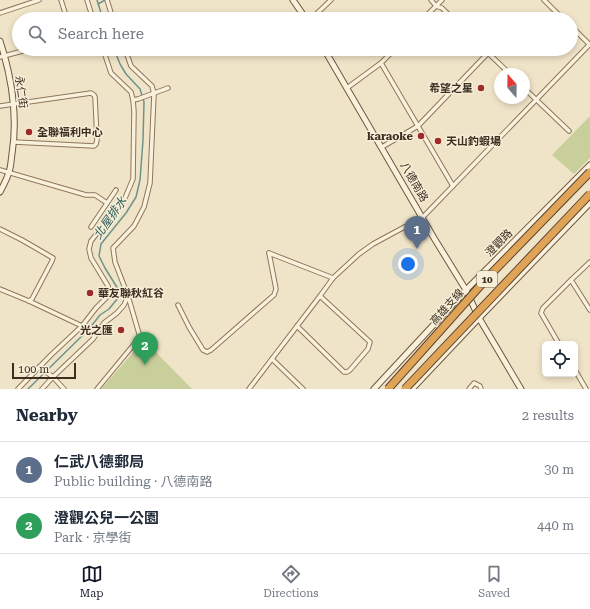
<!DOCTYPE html>
<meta charset="utf-8">
<style>
body{margin:0;font-family:"Roboto Serif","Noto Sans TC",serif;background:#f2f2f3;color:#1f2937}
.controls{position:absolute;right:12px;bottom:12px;display:grid;overflow:hidden;border-radius:6px;box-shadow:0 2px 6px #0003}
.controls button{width:36px;height:36px;display:grid;place-items:center;padding:0;border:0;border-bottom:1px solid #e0e1e3;background:#fff;color:#1f2937;font:20px sans-serif}
.compass{position:absolute;left:494px;top:68px;width:36px;height:36px;border-radius:50%;background:#fff;box-shadow:0 2px 6px #0003;rotate:340deg}
.scale{position:absolute;left:12px;bottom:10px;width:64px;box-sizing:border-box;padding-left:4px;border:2px solid #3d2e20;border-top:0;font-size:11px;line-height:14px;white-space:nowrap;color:#3d2e20;-webkit-text-stroke:3px #f7eed8;paint-order:stroke}
.you{position:absolute;left:408px;top:264px;width:14px;height:14px;margin:-10px;border:3px solid #fff;border-radius:50%;background:#1a73e8;box-shadow:0 0 0 6px #1a73e833}
.badge{display:grid;place-items:center;width:26px;height:26px;border-radius:50%;background:#111827;color:#fff;font-size:13px;font-weight:700}
.pin{position:absolute;translate:-50% -33px;filter:drop-shadow(0 1px 2px #0008)}
.pin::after{content:'';position:absolute;top:21px;width:14px;height:12px;background:inherit;clip-path:polygon(0 0,100% 0,50% 100%)}
.list{margin:0;padding:0;list-style:none}
h2{display:flex;justify-content:space-between;align-items:center;height:52px;margin:0;padding:0 16px;font-size:17px}
h2 small{font-size:13px;font-weight:400;color:#747a83}
.list li{display:grid;grid-template-columns:26px 1fr auto;gap:12px;align-items:center;box-sizing:border-box;height:56px;padding:0 16px;border-top:1px solid #e0e1e3}
.list b{display:block;font-size:15px;white-space:nowrap}
.list p{margin:0;font-size:13px;white-space:nowrap;color:#747a83}
.list em{font-size:13px;font-style:normal;color:#747a83}
.icon{flex:none;width:22px;height:22px;fill:none;stroke:currentColor;stroke-width:2;stroke-linecap:round;stroke-linejoin:round}
.map{position:relative;flex:none;width:590px;height:389px;overflow:hidden}
.search{position:absolute;background:#fff;box-shadow:0 2px 6px #0003;left:12px;right:12px;top:12px;height:44px;display:flex;align-items:center;gap:10px;box-sizing:border-box;padding:0 14px;border-radius:22px;color:#747a83;font-size:15px}
.sheet{height:164px;background:#fff}
nav{display:flex;justify-content:space-around;align-items:center;box-sizing:border-box;height:56px;border-top:1px solid #e0e1e3;background:#fff;font-size:11px;color:#747a83}
nav a{display:grid;justify-items:center;gap:2px}
nav .on{color:#111827}
.map>svg:first-child{display:block}
</style>
<div class="map">
<svg width="590" height="389" viewBox="0 0 590 389">
<rect width="100%" height="100%" fill="#f0e4c8"/>
<g fill="#c9cf9b">
<polygon points="590,116 590,158 574,174 552,155"/>
<polygon points="144,340 192,389 101,389"/>
</g>
<g fill="none" stroke-linecap="round" stroke-linejoin="round">
<g stroke="#6f938a" stroke-width="1.5">
<polyline points="97,0 103,19"/>
<polyline points="98,4 105,0"/>
<polyline points="28,389 89,329 100,315 109,309 118,298 118,289 105,268 99,256 101,244 126,213 136,197 140,180 143,140 144,102 140,89 126,74 120,64 114,49"/>
</g>
<defs>
<g id="street">
<polyline points="61,0 67,19"/>
<polyline points="87,0 93,19"/>
<polyline points="107,0 113,19"/>
<polyline points="431,0 436,6 442,8 453,19"/>
<polyline points="544,0 563,19"/>
<polyline points="0,13 39,0"/>
<polyline points="311,19 331,0"/>
<polyline points="423,19 442,0"/>
<polyline points="571,26 590,45"/>
<polyline points="484,49 510,74"/>
<polyline points="0,57 30,49"/>
<polyline points="381,63 453,186"/>
<polyline points="347,88 381,63 395,49"/>
<polyline points="524,88 569,131"/>
<polyline points="133,100 138,99 168,88"/>
<polyline points="0,106 91,93 94,95 95,97 97,140 96,144 94,146 14,142"/>
<polyline points="382,147 418,126 488,53"/>
<polyline points="0,170 86,195 95,195 107,203"/>
<polyline points="91,227 116,190"/>
<polyline points="0,229 22,240 53,258 52,261 32,299 29,301"/>
<polyline points="269,253 333,278"/>
<polyline points="590,262 571,280 590,310"/>
<polyline points="0,289 29,301 82,326"/>
<polyline points="178,305 189,327 203,350 207,352 211,350 274,295 276,289 269,253"/>
<polyline points="297,326 344,372 347,372 350,370 368,349 370,342 320,296"/>
<polyline points="559,344 541,313 543,308 571,280"/>
<polyline points="272,359 303,389"/>
<polyline points="39,367 53,377 64,389"/>
<polyline points="575,370 586,389"/>
<polyline points="18,389 51,355 82,326 96,308 108,296 109,291 108,286 91,258 89,249 91,241 125,198 133,179 134,112 133,100 131,92 111,73 103,49"/>
<polyline points="42,389 53,377 93,339 104,323 117,313 124,305 128,296 115,262 113,248 134,226 144,207 150,183 154,94 152,86 131,66 125,49"/>
<polyline points="97,389 140,337 128,296"/>
<polyline points="249,389 320,296 333,278 359,254 373,244 423,217 590,44"/>
<polyline points="469,389 474,383 480,386 481,389"/>
</g>
<g id="secondary">
<polyline points="293,0 306,19"/>
<path d="M0 41C12 78 18 116 12 154 11 160 11 167 9 172 7 179 3 186 0 192"/>
<polyline points="324,49 434,238 466,290 479,318 521,389"/>
<polyline points="374,389 466,290 590,165"/>
<polyline points="412,389 479,318 590,203"/>
</g>
</defs>
<use href="#street" stroke="#8d765c" stroke-width="5.5"/>
<use href="#secondary" stroke="#6f573f" stroke-width="7"/>
<use href="#street" stroke="#faf1dc" stroke-width="3.5"/>
<use href="#secondary" stroke="#faf1dc" stroke-width="5"/>
<defs>
<g id="highway-bridge">
<polyline points="388,389 489,276 590,172"/>
<polyline points="405,389 590,194"/>
</g>
</defs>
<use href="#highway-bridge" stroke="#5b4430" stroke-width="9" stroke-linecap="butt"/>
<use href="#highway-bridge" stroke="#e0a458" stroke-width="7"/>
</g>
<g fill="#9e2a2b" stroke="#f7eed8" stroke-width="1.5">
<circle cx="481" cy="88" r="4"/>
<circle cx="29" cy="132" r="4"/>
<circle cx="421" cy="136" r="4"/>
<circle cx="438" cy="141" r="4"/>
<circle cx="90" cy="293" r="4"/>
<circle cx="121" cy="330" r="4"/>
</g>
<g text-anchor="middle" dominant-baseline="central" stroke-width="3" stroke-linejoin="round" paint-order="stroke">
<rect fill="#f7eed8" stroke="#756857" stroke-width="1" x="477" y="271" width="20" height="16" rx="3"/>
<g font-size="10" font-weight="bold" fill="#3d2e20">
<text x="487" y="279">10</text>
</g>
<g font-size="11" font-weight="bold" fill="#3d2e20" stroke="#f7eed8" text-anchor="end">
<text x="473" y="88">希望之星</text>
<text x="37" y="132" text-anchor="start">全聯福利中心</text>
<text x="413" y="136">karaoke</text>
<text x="446" y="141" text-anchor="start">天山釣蝦場</text>
<text x="98" y="293" text-anchor="start">華友聯秋紅谷</text>
<text x="113" y="330">光之匯</text>
</g>
<g font-size="11" fill="#3d2e20" stroke="#f7eed8">
<text transform="translate(21 92) rotate(82)">永仁街</text>
<text transform="translate(414 182) rotate(60)">八德南路</text>
<text transform="translate(499 243) rotate(-45)">澄觀路</text>
<text transform="translate(447 307) rotate(-48)">高雄支線</text>
</g>
<g font-size="12" font-style="italic" fill="#2f5d5a" stroke="#f7eed8">
<text transform="translate(110 218) rotate(-55)">北屋排水</text>
</g>
</g>
</svg>
<div class="controls">
<button><svg class="icon" aria-label="locate" viewBox="0 0 24 24"><circle cx="12" cy="12" r="6"/><path d="M12 2v4M12 18v4M2 12h4M18 12h4"/></svg></button>
</div>
<svg class="compass" viewBox="-18 -18 36 36"><path d="M0-13l5 13h-10z" fill="#e53935"/><path d="M0 13l5-13h-10z" fill="#747a83"/></svg>
<div class="scale">100 m</div>
<div class="you"></div>
<div class="pin badge" style="left:417px;top:249px;background:#5c6f8a">1</div>
<div class="pin badge" style="left:145px;top:365px;background:#2e9e5b">2</div>
<div class="search"><svg class="icon" aria-label="search" viewBox="0 0 24 24"><circle cx="10" cy="10" r="6"/><path d="M15 15l6 6"/></svg>Search here</div>
</div>
<section class="sheet">
<h2>Nearby<small>2 results</small></h2>
<ul class="list">
<li><span class="badge" style="background:#5c6f8a">1</span><div><b>仁武八德郵局</b><p>Public building · 八德南路</p></div><em>30 m</em></li>
<li><span class="badge" style="background:#2e9e5b">2</span><div><b>澄觀公兒一公園</b><p>Park · 京學街</p></div><em>440 m</em></li>
</ul>
</section>
<nav>
<a class="on"><svg class="icon" aria-label="map" viewBox="0 0 24 24"><path d="M3 6l6-2 6 2 6-2v14l-6 2-6-2-6 2zM9 4v14M15 6v14"/></svg>Map</a>
<a><svg class="icon" aria-label="directions" viewBox="0 0 24 24"><path d="M12 3l9 9-9 9-9-9zM9 14v-3h6M13 9l2 2-2 2"/></svg>Directions</a>
<a><svg class="icon" aria-label="saved" viewBox="0 0 24 24"><path d="M7 4h10v16l-5-4-5 4z"/></svg>Saved</a>
</nav>
